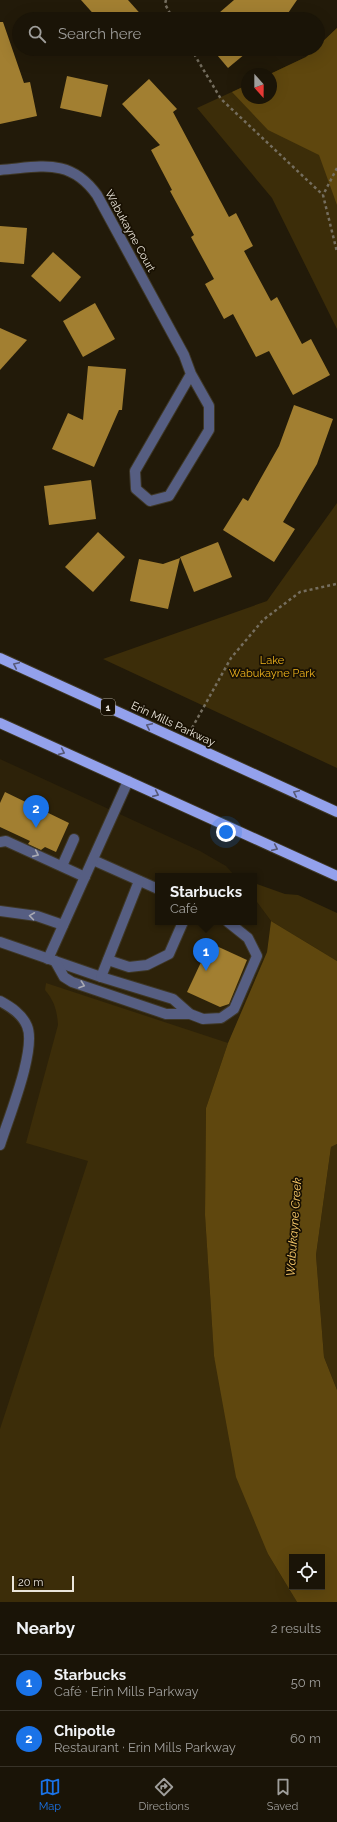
<!DOCTYPE html>
<meta charset="utf-8">
<style>
body{margin:0;font-family:Raleway,sans-serif;background:#231d11;color:#f1f3f6}
.controls{position:absolute;right:12px;bottom:12px;display:grid;overflow:hidden;border-radius:0px;box-shadow:0 4px 16px #0002}
.controls button{width:36px;height:36px;display:grid;place-items:center;padding:0;border:0;border-bottom:1px solid #383328;background:#1a1407;color:#f1f3f6;font:20px sans-serif}
.compass{position:absolute;left:241px;top:68px;width:36px;height:36px;border-radius:50%;background:#1a1407;box-shadow:0 4px 16px #0002;rotate:159deg}
.scale{position:absolute;left:12px;bottom:10px;width:62px;box-sizing:border-box;padding-left:4px;border:2px solid #ebe6db;border-top:0;font-size:11px;line-height:14px;white-space:nowrap;color:#ebe6db;-webkit-text-stroke:3px #181002;paint-order:stroke}
.you{position:absolute;left:226px;top:832px;width:14px;height:14px;margin:-10px;border:3px solid #fff;border-radius:50%;background:#1a73e8;box-shadow:0 0 0 6px #1a73e833}
.badge{display:grid;place-items:center;width:26px;height:26px;border-radius:50%;background:#1a73e8;color:#fff;font-size:13px;font-weight:700}
.pin{position:absolute;translate:-50% -33px;filter:drop-shadow(0 1px 2px #0008)}
.pin::after{content:'';position:absolute;top:21px;width:14px;height:12px;background:inherit;clip-path:polygon(0 0,100% 0,50% 100%)}
.popup{position:absolute;left:155px;top:873px;width:102px;height:52px;box-sizing:border-box;display:grid;place-content:center;border-radius:0px;background:#1a1407;filter:drop-shadow(0 1px 3px #0005);font-size:13px;white-space:nowrap;color:#9f9e9b}
.popup b{font-size:15px;color:#f1f3f6}
.popup::after{content:'';position:absolute;left:50%;top:100%;margin-left:-8px;border:8px solid transparent;border-top-color:#1a1407}
.list{margin:0;padding:0;list-style:none}
h2{display:flex;justify-content:space-between;align-items:center;height:52px;margin:0;padding:0 16px;font-size:17px}
h2 small{font-size:13px;font-weight:400;color:#9f9e9b}
.list li{display:grid;grid-template-columns:26px 1fr auto;gap:12px;align-items:center;box-sizing:border-box;height:56px;padding:0 16px;border-top:1px solid #383328}
.list b{display:block;font-size:15px;white-space:nowrap}
.list p{margin:0;font-size:13px;white-space:nowrap;color:#9f9e9b}
.list em{font-size:13px;font-style:normal;color:#9f9e9b}
.icon{flex:none;width:22px;height:22px;fill:none;stroke:currentColor;stroke-width:2;stroke-linecap:round;stroke-linejoin:round}
.map{position:relative;flex:none;width:337px;height:1602px;overflow:hidden}
.search{position:absolute;background:#1a1407;box-shadow:0 4px 16px #0002;left:12px;right:12px;top:12px;height:44px;display:flex;align-items:center;gap:10px;box-sizing:border-box;padding:0 14px;border-radius:22px;color:#9f9e9b;font-size:15px}
.sheet{height:164px;background:#1a1407}
nav{display:flex;justify-content:space-around;align-items:center;box-sizing:border-box;height:56px;border-top:1px solid #383328;background:#1a1407;font-size:11px;color:#9f9e9b}
nav a{display:grid;justify-items:center;gap:2px}
nav .on{color:#1a73e8}
.map>svg:first-child{display:block}
</style>
<div class="map">
<svg width="337" height="1602" viewBox="0 0 337 1602">
<rect width="100%" height="100%" fill="#221a09"/>
<polygon fill="#2d2209" points="0,759 200,851 226,866 235,876 158,876 158,922 254,922 254,898 271,921 267,952 228,1043 206,1108 205,1215 214,1356 268,1554 297,1602 0,1602"/>
<g fill="#3c2d09">
<polygon points="337,28 337,329 272,198 197,108 247,85 247,98 271,98 270,74 306,57 315,49 318,49 318,46"/>
<polygon points="337,503 337,768 103,659 267,601"/>
<polygon points="254,883 285,894 298,895 337,913 337,961 271,921 254,898"/>
<path d="M46 983 228 1043 206 1108 205 1215 214 1356 268 1554 297 1602H0V1429L88 1161 26 1143 58 1025C57 1011 55 1002 45 990Z"/>
<polygon points="337,1144 337,1390 324,1357 316,1255 331,1147"/>
</g>
<g fill="#5f470e" fill-rule="evenodd">
<polygon points="337,28 337,205 319,155 268,130 232,92 247,85 247,98 271,98 270,74 306,57 315,49 318,49 318,46"/>
<path d="M271 921 337 961V1144L331 1147 316 1255 324 1357 337 1390V1602H297L268 1554 236 1477 214 1356 205 1215 206 1108 228 1043 267 952ZM292 1557H322V1587H292Z"/>
</g>
<g fill="#a27f31">
<polygon points="81,0 128,0 145,19 98,19"/>
<polygon points="234,0 297,0 284,19 212,19"/>
<polygon points="0,22 3,22 24,83 30,82 37,116 0,124"/>
<polygon points="212,49 251,49 228,68"/>
<polygon points="67,76 108,85 101,117 60,108"/>
<polygon points="149,79 177,109 173,112 229,217 236,213 253,246 244,251 271,301 277,297 302,344 311,339 330,375 293,395 269,351 256,357 233,314 224,319 205,284 214,279 191,237 194,235 170,191 172,190 151,150 160,145 122,104"/>
<polygon points="0,226 27,228 24,264 0,262"/>
<polygon points="53,252 81,277 60,302 31,276"/>
<polygon points="95,303 115,339 83,357 63,321"/>
<polygon points="0,328 27,340 0,370"/>
<polygon points="88,366 126,369 122,410 119,410 94,467 52,449 68,413 83,420"/>
<polygon points="294,405 333,419 317,464 283,522 295,529 274,562 223,530 243,498 248,501 279,446"/>
<polygon points="91,480 96,519 49,525 44,486"/>
<polygon points="98,532 125,557 93,592 65,567"/>
<polygon points="218,542 232,577 194,592 180,557"/>
<polygon points="180,558 168,609 130,601 139,559 163,564"/>
<polygon points="5,792 69,823 56,852 45,847 41,850 28,844 30,841 0,827 0,803"/>
<polygon points="210,943 247,960 229,1004 220,1007 187,992"/>
</g>
<g fill="none" stroke-linecap="round" stroke-linejoin="round">
<defs>
<g id="minor">
<path d="M0 170C41 167 70 157 97 195L184 355 191 374 209 406V430L169 496 150 501 136 489 135 471 191 374"/>
<polyline points="0,842 6,841 85,877"/>
<polyline points="93,860 158,889"/>
<polyline points="62,866 74,839"/>
<polyline points="0,911 37,916 63,925"/>
<polyline points="0,942 101,977 173,999 190,1014 203,1019 221,1018 234,1009 257,956 248,938 228,922"/>
<polyline points="48,959 128,781"/>
<polyline points="108,960 129,967 147,965 169,954 183,922"/>
<polyline points="55,961 64,977 72,982 166,1014 190,1014"/>
<polyline points="101,977 139,881"/>
<path d="M0 1001C11 1007 22 1014 27 1026 37 1049 8 1119 0 1145"/>
</g>
<g id="major">
<polyline points="0,658 337,812"/>
<polyline points="0,723 337,876"/>
</g>
</defs>
<use href="#minor" stroke="#3e3726" stroke-width="12"/>
<use href="#major" stroke="#3e3726" stroke-width="12"/>
<g stroke="#756e5f" stroke-width="2.5" stroke-dasharray="3 3" stroke-linecap="butt">
<polyline points="166,0 165,4 173,19"/>
<polyline points="191,49 221,99 323,195"/>
<polyline points="337,168 323,195 337,252"/>
<polyline points="192,728 231,658 263,620 300,592 336,584"/>
</g>
<use href="#minor" stroke="#565e82" stroke-width="10"/>
<use href="#major" stroke="#93a1ec" stroke-width="10"/>
</g>
<defs><path id="oneway-chevron" d="M-2-3.5L2.5 0L-2 3.5" fill="none" stroke-width="1.6" stroke-linecap="round" stroke-linejoin="round"/></defs>
<g stroke="#565877">
<use href="#oneway-chevron" transform="translate(16 665) rotate(-155)"/>
<use href="#oneway-chevron" transform="translate(149 726) rotate(-155)"/>
<use href="#oneway-chevron" transform="translate(62 752) rotate(24)"/>
<use href="#oneway-chevron" transform="translate(296 793) rotate(-155)"/>
<use href="#oneway-chevron" transform="translate(156 794) rotate(24)"/>
<use href="#oneway-chevron" transform="translate(275 848) rotate(24)"/>
</g>
<g stroke="#a8a9b3">
<use href="#oneway-chevron" transform="translate(36 854) rotate(24)"/>
<use href="#oneway-chevron" transform="translate(32 916) rotate(-172)"/>
<use href="#oneway-chevron" transform="translate(82 985) rotate(19)"/>
</g>
<g text-anchor="middle" dominant-baseline="central" stroke-width="3.5" stroke-linejoin="round" paint-order="stroke">
<rect fill="#181002" stroke="#aca69a" stroke-width="1" x="101" y="699" width="14" height="16" rx="3"/>
<g font-size="10" font-weight="bold" fill="#ebe6db">
<text x="108" y="707">1</text>
</g>
<g font-size="11" fill="#ebe6db" stroke="#181002">
<text transform="translate(130 231) rotate(61)">Wabukayne Court</text>
<text transform="translate(173 724) rotate(25)">Erin Mills Parkway</text>
</g>
<g font-size="11" fill="#efb41d" stroke="#181002">
<text x="272" y="660">Lake<tspan x="272" dy="13">Wabukayne Park</tspan></text>
</g>
<g font-size="12" font-style="italic" fill="#fbcb6a" stroke="#181002">
<text transform="translate(294 1227) rotate(-86)">Wabukayne Creek</text>
</g>
</g>
</svg>
<div class="controls">
<button><svg class="icon" aria-label="locate" viewBox="0 0 24 24"><circle cx="12" cy="12" r="6"/><path d="M12 2v4M12 18v4M2 12h4M18 12h4"/></svg></button>
</div>
<svg class="compass" viewBox="-18 -18 36 36"><path d="M0-13l5 13h-10z" fill="#e53935"/><path d="M0 13l5-13h-10z" fill="#9f9e9b"/></svg>
<div class="scale">20 m</div>
<div class="you"></div>
<div class="pin badge" style="left:206px;top:971px">1</div>
<div class="popup"><b>Starbucks</b>Café</div>
<div class="pin badge" style="left:36px;top:828px">2</div>
<div class="search"><svg class="icon" aria-label="search" viewBox="0 0 24 24"><circle cx="10" cy="10" r="6"/><path d="M15 15l6 6"/></svg>Search here</div>
</div>
<section class="sheet">
<h2>Nearby<small>2 results</small></h2>
<ul class="list">
<li><span class="badge">1</span><div><b>Starbucks</b><p>Café · Erin Mills Parkway</p></div><em>50 m</em></li>
<li><span class="badge">2</span><div><b>Chipotle</b><p>Restaurant · Erin Mills Parkway</p></div><em>60 m</em></li>
</ul>
</section>
<nav>
<a class="on"><svg class="icon" aria-label="map" viewBox="0 0 24 24"><path d="M3 6l6-2 6 2 6-2v14l-6 2-6-2-6 2zM9 4v14M15 6v14"/></svg>Map</a>
<a><svg class="icon" aria-label="directions" viewBox="0 0 24 24"><path d="M12 3l9 9-9 9-9-9zM9 14v-3h6M13 9l2 2-2 2"/></svg>Directions</a>
<a><svg class="icon" aria-label="saved" viewBox="0 0 24 24"><path d="M7 4h10v16l-5-4-5 4z"/></svg>Saved</a>
</nav>
